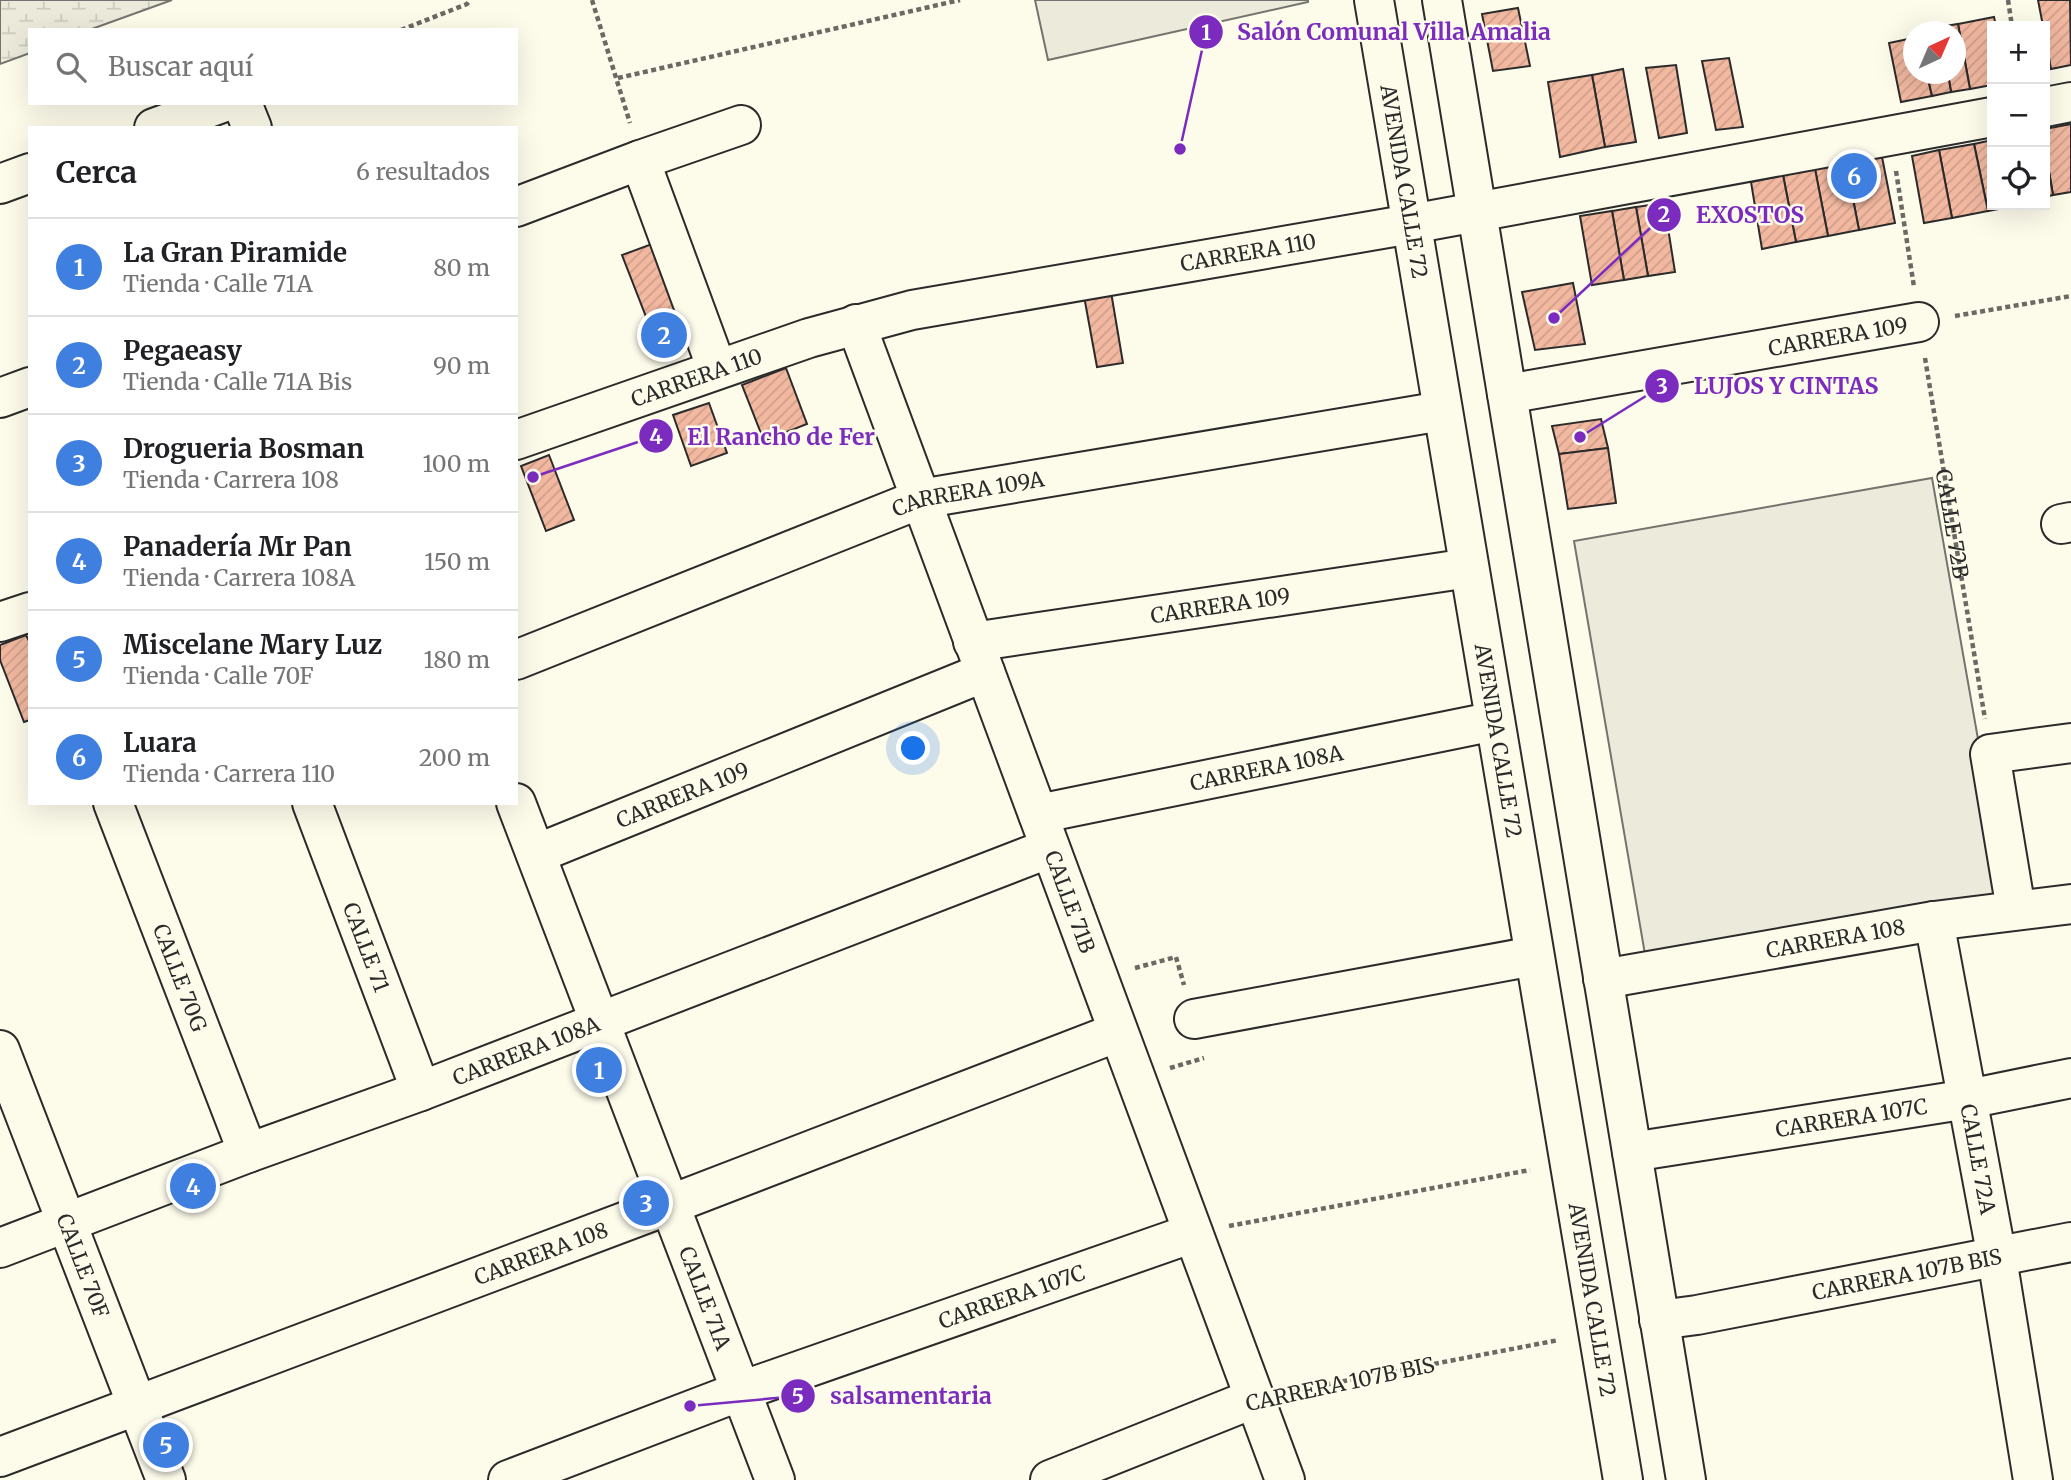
<!DOCTYPE html>
<html lang="es">
<meta charset="utf-8">
<style>
body{margin:0;font-family:Merriweather,serif;background:#f6f6f6;color:#202124}
.controls{position:absolute;right:21px;top:21px;display:grid;overflow:hidden;border-radius:0px;box-shadow:0 7px 28px #0002}
.controls button{width:63px;height:63px;display:grid;place-items:center;padding:0;border:0;border-bottom:2px solid #e0e0e0;background:#fff;color:#202124;font:35px sans-serif}
.compass{position:absolute;left:1903px;top:21px;width:63px;height:63px;border-radius:50%;background:#fff;box-shadow:0 7px 28px #0002;rotate:44deg}
.you{position:absolute;left:914px;top:749px;width:24px;height:24px;margin:-18px;border:5px solid #fff;border-radius:50%;background:#1a73e8;box-shadow:0 0 0 10px #1a73e833}
.badge{display:grid;place-items:center;width:46px;height:46px;border-radius:50%;background:#111827;color:#fff;font-size:23px;font-weight:700}
.pin{position:absolute;translate:-50% -50%;border:4px solid #fff;box-shadow:0 2px 7px #0006}
.list{margin:0;padding:0;list-style:none}
h2{display:flex;justify-content:space-between;align-items:center;height:91px;margin:0;padding:0 28px;font-size:30px}
h2 small{font-size:23px;font-weight:400;color:#757577}
.list li{display:grid;grid-template-columns:46px 1fr auto;gap:21px;align-items:center;box-sizing:border-box;height:98px;padding:0 28px;border-top:2px solid #e0e0e0}
.list b{display:block;font-size:26px;white-space:nowrap}
.list p{margin:0;font-size:23px;white-space:nowrap;color:#757577}
.list em{font-size:23px;font-style:normal;color:#757577}
.icon{flex:none;width:38px;height:38px;fill:none;stroke:currentColor;stroke-width:2;stroke-linecap:round;stroke-linejoin:round}
.map{position:relative;flex:none;width:2071px;height:1480px;overflow:hidden}
.search{position:absolute;background:#fff;box-shadow:0 7px 28px #0002;left:28px;top:28px;width:490px;height:77px;display:flex;align-items:center;gap:18px;box-sizing:border-box;padding:0 24px;border-radius:0px;color:#757577;font-size:26px}
.panel{position:absolute;background:#fff;box-shadow:0 7px 28px #0002;left:28px;top:126px;width:490px;height:679px;border-radius:0px}
.map>svg:first-child{display:block}
</style>
<div class="map">
<svg width="2071" height="1480" viewBox="0 0 2071 1480">
<defs>
<pattern id="wetland-marsh" width="20" height="14" patternUnits="userSpaceOnUse" patternTransform="scale(1.75)"><rect width="20" height="14" fill="#ecebdb"/><path d="M1 5h8M5 5V1M11 12h8M15 12V8" fill="none" stroke="#cbcabc"/></pattern>
<pattern id="building-hatch" width="6" height="6" patternUnits="userSpaceOnUse" patternTransform="scale(1.75)"><rect width="6" height="6" fill="#f2b8a0"/><path d="M-1 1l2-2M0 6l6-6M5 7l2-2" fill="none" stroke="#d09e8a"/></pattern>
</defs>
<rect width="100%" height="100%" fill="#fdfbea"/>
<polygon fill="#ecebdb" stroke="#74746e" stroke-width="2" points="1932,478 2006,898 1646,960 1574,541"/>
<polygon fill="url(#wetland-marsh)" stroke="#74746e" stroke-width="2" points="0,0 172,0 89,30 30,30 30,53 0,64"/>
<polygon fill="#eceadb" stroke="#74746e" stroke-width="2" points="1035,0 1308,0 1308,2 1048,60"/>
<g fill="url(#building-hatch)" stroke="#2b2b2b" stroke-width="2">
<polygon points="2038,0 2070,0 2071,65 2051,69 2045,36 2045,26 2043,26"/>
<polygon points="1518,8 1530,66 1493,71 1482,14"/>
<polygon points="1994,17 1996,26 1992,26 1992,85 1970,89 1958,24"/>
<polygon points="1958,24 1970,89 1951,92 1948,74 1955,74 1955,32 1940,32 1939,27"/>
<polygon points="1913,38 1913,74 1927,74 1932,96 1901,102 1889,43"/>
<polygon points="1729,58 1743,127 1716,130 1702,61"/>
<polygon points="1676,65 1687,133 1659,138 1646,68"/>
<polygon points="1623,69 1636,142 1605,147 1592,75"/>
<polygon points="1927,74 1948,74 1951,92 1932,96"/>
<polygon points="1592,75 1605,147 1560,157 1548,82"/>
<polygon points="2071,124 2071,192 2053,195 2045,148 2045,129"/>
<polygon points="1992,140 1992,205 2019,205 1988,211 1974,144"/>
<polygon points="1974,144 1988,211 1952,218 1939,150"/>
<polygon points="2045,148 2053,195 2045,197"/>
<polygon points="1939,150 1952,218 1924,223 1912,156"/>
<polygon points="1882,157 1895,223 1859,230 1846,163"/>
<polygon points="1846,163 1859,230 1828,236 1815,169"/>
<polygon points="1815,169 1828,236 1796,242 1783,175"/>
<polygon points="1783,175 1796,242 1762,249 1751,182"/>
<polygon points="1664,203 1675,272 1648,276 1636,207"/>
<polygon points="1636,207 1648,276 1624,280 1612,211"/>
<polygon points="1612,211 1624,280 1592,285 1580,216"/>
<polygon points="652,244 687,334 657,345 622,255"/>
<polygon points="1573,283 1585,344 1535,350 1522,292"/>
<polygon points="1111,292 1123,363 1097,367 1084,296"/>
<polygon points="786,368 807,424 764,441 742,385"/>
<polygon points="709,403 727,453 691,466 673,415"/>
<polygon points="1601,419 1608,448 1559,454 1552,426"/>
<polygon points="1608,448 1616,503 1568,509 1559,454"/>
<polygon points="549,455 574,520 546,531 521,466"/>
<polygon points="26,635 30,643 30,720 24,722 0,660 0,645"/>
</g>
<g fill="none" stroke-linecap="round" stroke-linejoin="round">
<defs>
<g id="minor">
<polyline points="242,103 252,128"/>
<polyline points="2045,107 2071,102"/>
<polyline points="154,128 222,103"/>
<polyline points="640,160 717,369"/>
<polyline points="0,184 30,173"/>
<polyline points="516,207 640,160 741,125"/>
<path id="s2" d="M856 324 1285 1480"/>
<path id="s3" d="M1507 394 1919 322"/>
<polyline points="0,398 30,387"/>
<path id="s4" d="M516 440 809 338 912 310 1411 224 1992 117"/>
<polyline points="2061,524 2071,522"/>
<polyline points="0,622 30,612"/>
<path id="s5" d="M973 642 1469 568"/>
<path id="s6" d="M516 660 920 499 1442 411"/>
<path id="s7" d="M113 803 248 1153"/>
<path id="s8" d="M312 803 421 1091"/>
<path id="s9" d="M516 803 775 1480"/>
<path id="s10" d="M1038 814 1495 721"/>
<path id="s11" d="M536 854 985 672"/>
<polyline points="2016,910 1990,754 2071,743"/>
<path id="s12" d="M1934 921 1997 1258 2033 1480"/>
<path id="s13" d="M1603 979 1934 921 2071 904"/>
<polyline points="1194,1019 1534,956"/>
<path id="s14" d="M0 1050 166 1480"/>
<path id="s15" d="M1632 1152 1968 1099 2071 1078"/>
<path id="s16" d="M0 1248 248 1153 421 1091 1050 848"/>
<path id="s17" d="M1659 1320 1697 1315 2071 1242"/>
<path id="s18" d="M0 1457 669 1205 1118 1032"/>
<path id="s19" d="M508 1480 741 1391 1193 1233"/>
<polyline points="1050,1480 1255,1398"/>
</g>
<g id="major">
<path id="s20" d="M1374 0 1623 1480"/>
<polyline points="1442,0 1686,1480"/>
</g>
</defs>
<use href="#minor" stroke="#2b2b2b" stroke-width="42"/>
<use href="#major" stroke="#2b2b2b" stroke-width="42"/>
<g stroke="#6a6964" stroke-width="4.5" stroke-dasharray="5 3.5" stroke-linecap="butt">
<polyline points="592,0 630,123"/>
<polyline points="2008,0 2012,26"/>
<polyline points="401,30 467,4 470,0"/>
<polyline points="618,78 960,0"/>
<polyline points="1896,171 1914,287"/>
<polyline points="1955,316 2071,296"/>
<path id="s1" d="M1925 358 1985 719"/>
<polyline points="1135,968 1176,957 1184,985"/>
<polyline points="1170,1068 1204,1058"/>
<polyline points="1229,1226 1530,1170"/>
<polyline points="1292,1391 1559,1340"/>
</g>
<use href="#minor" stroke="#fdfbea" stroke-width="38"/>
<use href="#major" stroke="#fdfbea" stroke-width="38"/>
</g>
<g text-anchor="middle" dominant-baseline="central" stroke-width="5" stroke-linejoin="round" paint-order="stroke">
<g font-size="21" fill="#2b2b2b" stroke="#fdfbea">
<text stroke="none"><textPath href="#s20" startOffset="184">AVENIDA CALLE 72</textPath></text>
<text stroke="none"><textPath href="#s4" startOffset="758">CARRERA 110</textPath></text>
<text stroke="none"><textPath href="#s3" startOffset="336">CARRERA 109</textPath></text>
<text stroke="none"><textPath href="#s4" startOffset="191">CARRERA 110</textPath></text>
<text stroke="none"><textPath href="#s6" startOffset="483">CARRERA 109A</textPath></text>
<text stroke="none"><textPath href="#s1" startOffset="168">CALLE 72B</textPath></text>
<text stroke="none"><textPath href="#s5" startOffset="250">CARRERA 109</textPath></text>
<text stroke="none"><textPath href="#s20" startOffset="751">AVENIDA CALLE 72</textPath></text>
<text stroke="none"><textPath href="#s10" startOffset="233">CARRERA 108A</textPath></text>
<text stroke="none"><textPath href="#s11" startOffset="158">CARRERA 109</textPath></text>
<text stroke="none"><textPath href="#s2" startOffset="616">CALLE 71B</textPath></text>
<text stroke="none"><textPath href="#s13" startOffset="236">CARRERA 108</textPath></text>
<text stroke="none"><textPath href="#s8" startOffset="154">CALLE 71</textPath></text>
<text stroke="none"><textPath href="#s7" startOffset="187">CALLE 70G</textPath></text>
<text stroke="none"><textPath href="#s16" startOffset="562">CARRERA 108A</textPath></text>
<text stroke="none"><textPath href="#s15" startOffset="222">CARRERA 107C</textPath></text>
<text stroke="none"><textPath href="#s12" startOffset="242">CALLE 72A</textPath></text>
<text stroke="none"><textPath href="#s18" startOffset="578">CARRERA 108</textPath></text>
<text stroke="none"><textPath href="#s14" startOffset="231">CALLE 70F</textPath></text>
<text stroke="none"><textPath href="#s17" startOffset="252">CARRERA 107B BIS</textPath></text>
<text stroke="none"><textPath href="#s19" startOffset="536">CARRERA 107C</textPath></text>
<text stroke="none"><textPath href="#s9" startOffset="530">CALLE 71A</textPath></text>
<text stroke="none"><textPath href="#s20" startOffset="1318">AVENIDA CALLE 72</textPath></text>
<text transform="translate(1340 1384) rotate(-12)">CARRERA 107B BIS</text>
</g>
</g>
<path fill="none" stroke="#7b2cbf" stroke-width="2.5" d="M1180 149L1206 32M1554 318L1664 215M1580 437L1662 386M533 477L656 436M690 1406L798 1396"/>
<g fill="#7b2cbf" stroke="#fdfbea" stroke-width="2.5">
<circle cx="1180" cy="149" r="7"/>
<circle cx="1554" cy="318" r="7"/>
<circle cx="1580" cy="437" r="7"/>
<circle cx="533" cy="477" r="7"/>
<circle cx="690" cy="1406" r="7"/>
<circle cx="1206" cy="32" r="18"/>
<circle cx="1664" cy="215" r="18"/>
<circle cx="1662" cy="386" r="18"/>
<circle cx="656" cy="436" r="18"/>
<circle cx="798" cy="1396" r="18"/>
</g>
<g font-size="21" text-anchor="middle" font-weight="bold" fill="#fff">
<text x="1206" y="40">1</text>
<text x="1664" y="222">2</text>
<text x="1662" y="394">3</text>
<text x="656" y="444">4</text>
<text x="798" y="1404">5</text>
</g>
<g font-size="23" text-anchor="middle" font-weight="bold" fill="#7b2cbf" stroke="#fdfbea" stroke-width="5" stroke-linejoin="round" paint-order="stroke">
<text x="1394" y="40">Salón Comunal Villa Amalia</text>
<text x="1750" y="223">EXOSTOS</text>
<text x="1786" y="394">LUJOS Y CINTAS</text>
<text x="781" y="445">El Rancho de Fer</text>
<text x="911" y="1404">salsamentaria</text>
</g>
</svg>
<div class="controls">
<button>+</button>
<button>−</button>
<button><svg class="icon" aria-label="locate" viewBox="0 0 24 24"><circle cx="12" cy="12" r="6"/><path d="M12 2v4M12 18v4M2 12h4M18 12h4"/></svg></button>
</div>
<svg class="compass" viewBox="-18 -18 36 36"><path d="M0-13l5 13h-10z" fill="#e53935"/><path d="M0 13l5-13h-10z" fill="#757577"/></svg>
<div class="you"></div>
<div class="pin badge" style="left:599px;top:1070px;background:#3f7fe0">1</div>
<div class="pin badge" style="left:664px;top:335px;background:#3f7fe0">2</div>
<div class="pin badge" style="left:646px;top:1203px;background:#3f7fe0">3</div>
<div class="pin badge" style="left:193px;top:1186px;background:#3f7fe0">4</div>
<div class="pin badge" style="left:166px;top:1445px;background:#3f7fe0">5</div>
<div class="pin badge" style="left:1854px;top:176px;background:#3f7fe0">6</div>
<div class="search"><svg class="icon" aria-label="search" viewBox="0 0 24 24"><circle cx="10" cy="10" r="6"/><path d="M15 15l6 6"/></svg>Buscar aquí</div>
<section class="panel">
<h2>Cerca<small>6 resultados</small></h2>
<ul class="list">
<li><span class="badge" style="background:#3f7fe0">1</span><div><b>La Gran Piramide</b><p>Tienda · Calle 71A</p></div><em>80 m</em></li>
<li><span class="badge" style="background:#3f7fe0">2</span><div><b>Pegaeasy</b><p>Tienda · Calle 71A Bis</p></div><em>90 m</em></li>
<li><span class="badge" style="background:#3f7fe0">3</span><div><b>Drogueria Bosman</b><p>Tienda · Carrera 108</p></div><em>100 m</em></li>
<li><span class="badge" style="background:#3f7fe0">4</span><div><b>Panadería Mr Pan</b><p>Tienda · Carrera 108A</p></div><em>150 m</em></li>
<li><span class="badge" style="background:#3f7fe0">5</span><div><b>Miscelane Mary Luz</b><p>Tienda · Calle 70F</p></div><em>180 m</em></li>
<li><span class="badge" style="background:#3f7fe0">6</span><div><b>Luara</b><p>Tienda · Carrera 110</p></div><em>200 m</em></li>
</ul>
</section>
</div>
